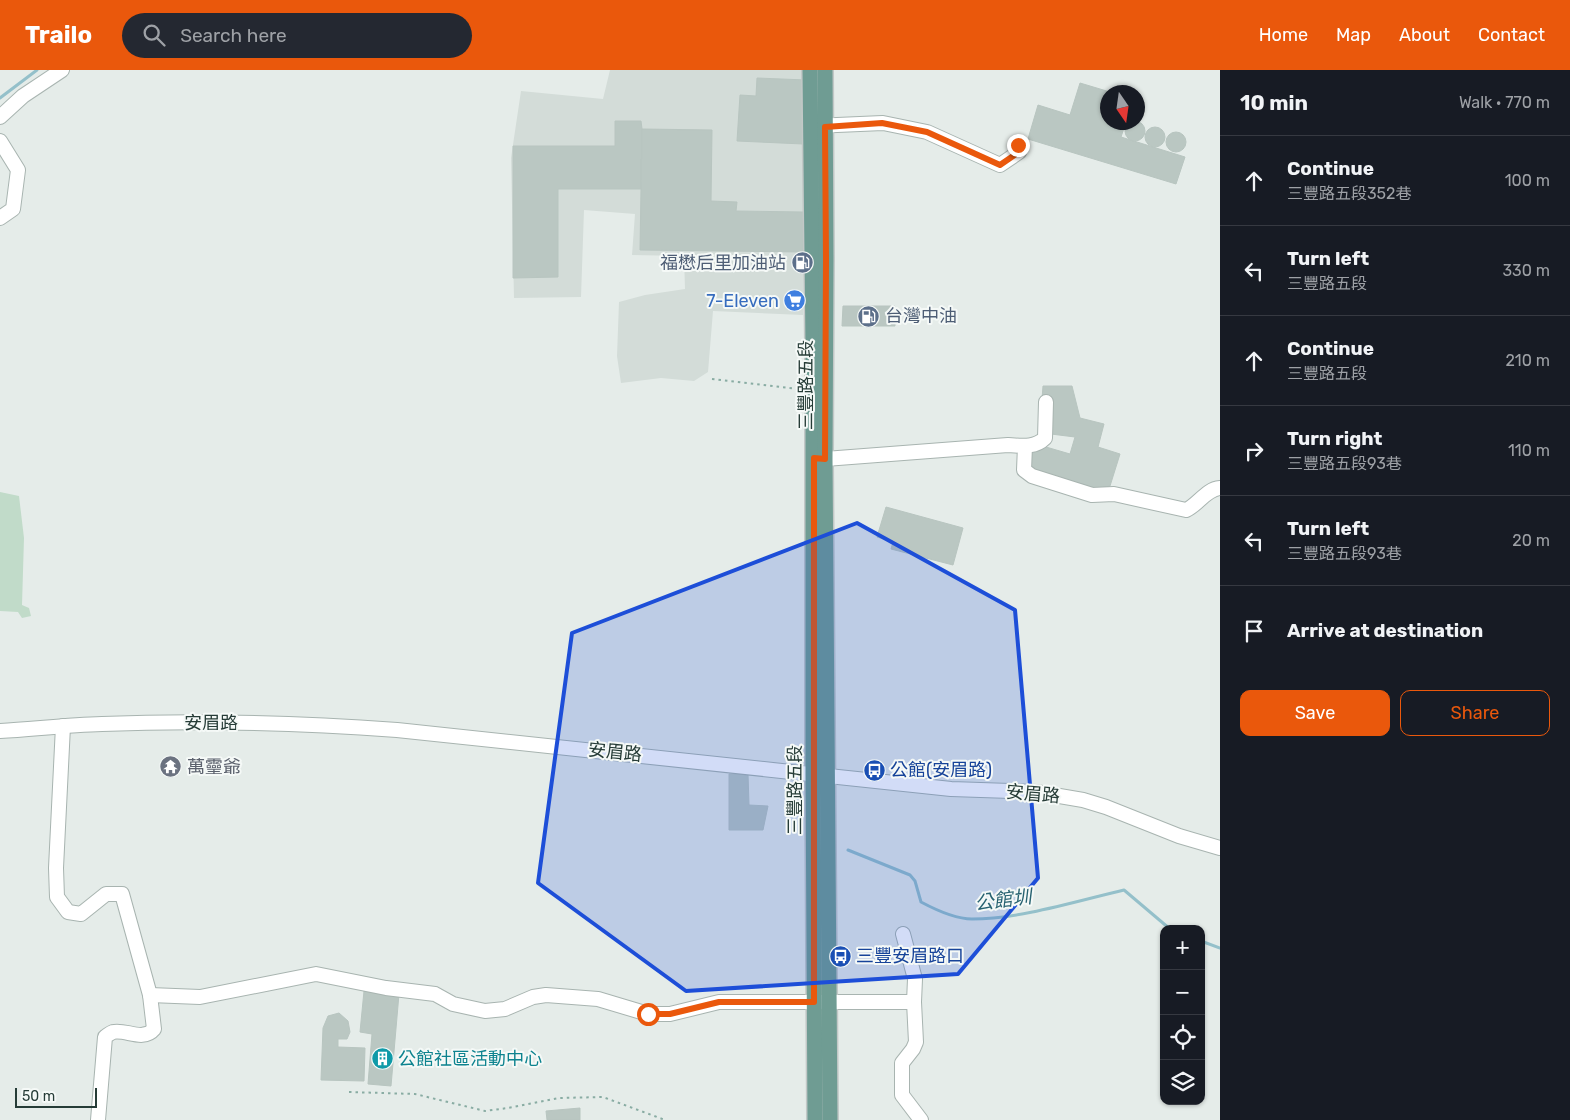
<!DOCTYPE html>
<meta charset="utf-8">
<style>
body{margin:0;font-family:Rubik,"Noto Sans TC",sans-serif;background:#242831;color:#f1f3f6}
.controls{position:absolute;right:15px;bottom:15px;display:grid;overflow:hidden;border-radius:10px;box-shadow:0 1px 4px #0004}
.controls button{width:45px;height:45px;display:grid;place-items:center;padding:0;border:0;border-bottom:1px solid #363941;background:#171b24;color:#f1f3f6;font:25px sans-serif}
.compass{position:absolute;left:1100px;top:15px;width:45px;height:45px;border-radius:50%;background:#171b24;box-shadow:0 1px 4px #0004;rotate:167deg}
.scale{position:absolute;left:15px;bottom:12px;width:82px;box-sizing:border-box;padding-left:5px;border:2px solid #263c37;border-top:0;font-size:14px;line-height:18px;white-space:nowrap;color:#263c37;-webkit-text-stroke:4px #f5f9f7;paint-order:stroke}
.stop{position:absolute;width:15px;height:15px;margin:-11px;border:4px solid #ea580c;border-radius:50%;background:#fff}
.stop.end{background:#ea580c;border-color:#fff;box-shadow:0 1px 5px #0008}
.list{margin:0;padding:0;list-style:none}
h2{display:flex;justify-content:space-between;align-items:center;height:65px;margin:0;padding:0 20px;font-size:21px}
h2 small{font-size:16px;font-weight:400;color:#9ea1a6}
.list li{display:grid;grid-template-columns:32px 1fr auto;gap:15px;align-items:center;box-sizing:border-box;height:90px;padding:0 20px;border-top:1px solid #363941}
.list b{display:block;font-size:19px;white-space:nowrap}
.list p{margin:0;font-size:16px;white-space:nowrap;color:#9ea1a6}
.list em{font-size:16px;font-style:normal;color:#9ea1a6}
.actions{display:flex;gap:10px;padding:15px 20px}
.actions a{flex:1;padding:11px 0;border:1px solid #ea580c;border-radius:10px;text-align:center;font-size:18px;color:#ea580c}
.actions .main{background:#ea580c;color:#fff}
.icon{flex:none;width:28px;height:28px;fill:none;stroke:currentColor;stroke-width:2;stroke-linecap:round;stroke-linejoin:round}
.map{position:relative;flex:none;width:1220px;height:1050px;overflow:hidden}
header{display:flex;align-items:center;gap:30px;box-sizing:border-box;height:70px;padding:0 25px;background:#ea580c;color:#fff}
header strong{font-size:24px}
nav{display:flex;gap:28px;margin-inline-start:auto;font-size:18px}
.search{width:350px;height:45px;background:#242831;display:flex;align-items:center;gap:12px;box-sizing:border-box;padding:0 18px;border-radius:28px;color:#9ea1a6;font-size:19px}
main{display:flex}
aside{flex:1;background:#171b24}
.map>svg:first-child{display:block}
</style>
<header>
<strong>Trailo</strong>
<div class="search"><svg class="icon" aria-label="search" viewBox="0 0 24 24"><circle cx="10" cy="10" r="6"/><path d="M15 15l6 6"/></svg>Search here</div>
<nav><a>Home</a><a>Map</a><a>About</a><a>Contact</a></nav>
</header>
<main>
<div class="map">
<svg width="1220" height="1050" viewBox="0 0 1220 1050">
<rect width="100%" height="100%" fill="#e5ece9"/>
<polygon fill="#d3dcd8" points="610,0 803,0 803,245 713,241 708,302 694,311 661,308 621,313 617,286 619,232 645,225 685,219 684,186 632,185 635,144 584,140 581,227 514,228 511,88 521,21 603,29"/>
<polygon fill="#c1dbc9" points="0,422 19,426 24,468 22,535 29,538 31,546 22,548 18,542 0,541"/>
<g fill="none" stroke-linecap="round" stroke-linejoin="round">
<g stroke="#94c0ca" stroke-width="3">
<polyline points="0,28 37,0"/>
<path d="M848 780 910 805 915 811 921 832C936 840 955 849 972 849 1020 849 1077 831 1124 820L1170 859"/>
<polyline points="1201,871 1220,878"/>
</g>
</g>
<g fill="#bac7c2" stroke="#b8c5c0">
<polygon points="757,8 806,10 803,74 737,71 740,25 756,26"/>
<polygon points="1080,13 1110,22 1108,22 1108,52 1126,52 1121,67 1185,87 1176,114 1028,69 1038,35 1070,45"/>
<polygon points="615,51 641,51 642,59 641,119 558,119 558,207 513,208 513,76 615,76"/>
<circle cx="1135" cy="61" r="10"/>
<circle cx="1155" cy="67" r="10"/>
<polygon points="642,59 712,60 711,131 737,132 736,141 803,142 803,182 640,180"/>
<circle cx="1176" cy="72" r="10"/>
<polygon points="843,236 895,236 895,256 842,256"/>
<polygon points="1043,316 1072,316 1080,348 1104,354 1098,377 1120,384 1110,416 1092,420 1028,402 1033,379 1046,377 1070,384 1075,367 1051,364 1042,329"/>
<polygon points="886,437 963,458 953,495 891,479 893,472 877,467"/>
<polygon points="729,704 748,704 749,735 768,736 763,760 729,760"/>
<polygon points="364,921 399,924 391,1016 368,1014 372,964 360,962"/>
<polygon points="339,943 348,951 350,962 347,969 338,969 338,977 365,978 364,1011 321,1010 323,958 328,946"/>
<polygon points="580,1038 580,1050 547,1050 546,1041"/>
</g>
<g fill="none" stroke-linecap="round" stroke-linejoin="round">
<defs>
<g id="minor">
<polyline points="0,47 23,26 62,0"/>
<polyline points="814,56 883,53 927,62 1000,95 1019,82 1018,75"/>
<polyline points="0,71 18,100 13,139 0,148"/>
<path d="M1025 376 1024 400 1032 406 1092 425 1114 424 1186 440C1198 435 1206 419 1220 418"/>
<path d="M814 388 825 389 1008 375C1022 376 1035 378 1045 368L1046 332"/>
<path d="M63 656 56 798 57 827 68 842 81 844 106 824H122L150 925 154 959C143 972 126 959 113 962 110 963 108 965 105 967L98 1050"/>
<path d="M0 661C34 659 68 655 102 654 200 650 299 653 397 660L951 719 1036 722 1083 730 1106 737 1179 766 1220 778"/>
<polyline points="150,925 200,927 316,904 386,918 435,924 453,934 485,941 505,939 533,927 546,925 598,929 648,944 670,944 719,932 914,932 915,909 903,864"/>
<polyline points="914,932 916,972 913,979 902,993 902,1025 921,1050"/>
</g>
<g id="major">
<polyline points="810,0 813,276 813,704 815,1050"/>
<polyline points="825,0 826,189 825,389 830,1050"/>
</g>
</defs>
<use href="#minor" stroke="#a8b4b0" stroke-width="16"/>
<use href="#major" stroke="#c2c8c7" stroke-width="18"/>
<g stroke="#89aca3" stroke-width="2" stroke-dasharray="2.5 4" stroke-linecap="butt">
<polyline points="712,309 799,319"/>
<polyline points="349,1022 415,1024 485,1041 508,1038 559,1028 603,1027 665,1050"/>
</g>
<use href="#minor" stroke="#fff" stroke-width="14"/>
<use href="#major" stroke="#6f9c93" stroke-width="15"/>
</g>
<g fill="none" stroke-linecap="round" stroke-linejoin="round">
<polyline stroke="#ea580c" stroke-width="6" points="648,944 670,944 719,932 814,932 814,388 825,389 826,189 825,57 882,53 927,62 1000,95 1019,82 1018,75"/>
</g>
<path fill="#1d4ed8" fill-opacity="0.2" stroke="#1d4ed8" stroke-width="4" stroke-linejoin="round" d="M857 453 1015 540 1038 808 958 904 686 921 538 813 572 563Z"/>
<defs>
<symbol id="fuel-disc" viewBox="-11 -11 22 22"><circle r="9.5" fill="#5c6f8a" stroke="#f5f9f7"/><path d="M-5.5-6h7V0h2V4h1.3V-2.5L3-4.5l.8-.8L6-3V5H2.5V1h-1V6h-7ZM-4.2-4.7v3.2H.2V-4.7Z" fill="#fff"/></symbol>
<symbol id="supermarket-disc" viewBox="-11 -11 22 22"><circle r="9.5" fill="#3f7fe0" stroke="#f5f9f7"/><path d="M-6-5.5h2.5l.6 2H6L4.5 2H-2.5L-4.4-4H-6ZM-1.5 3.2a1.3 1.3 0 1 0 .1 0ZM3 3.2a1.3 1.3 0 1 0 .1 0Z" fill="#fff"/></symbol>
<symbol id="temple-disc" viewBox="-11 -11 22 22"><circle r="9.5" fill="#6b7280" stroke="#f5f9f7"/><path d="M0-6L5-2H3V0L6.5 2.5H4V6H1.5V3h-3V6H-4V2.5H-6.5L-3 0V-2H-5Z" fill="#fff"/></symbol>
<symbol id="bus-disc" viewBox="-11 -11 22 22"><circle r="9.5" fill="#1a4fb4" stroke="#f5f9f7"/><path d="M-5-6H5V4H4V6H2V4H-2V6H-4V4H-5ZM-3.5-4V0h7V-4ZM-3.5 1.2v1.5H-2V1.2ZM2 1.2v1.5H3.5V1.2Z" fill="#fff"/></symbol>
<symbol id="building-disc" viewBox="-11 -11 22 22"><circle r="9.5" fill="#0f9aa8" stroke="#f5f9f7"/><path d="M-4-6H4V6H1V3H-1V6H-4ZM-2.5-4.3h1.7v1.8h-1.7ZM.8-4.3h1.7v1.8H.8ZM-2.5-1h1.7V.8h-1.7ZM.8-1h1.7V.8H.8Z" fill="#fff"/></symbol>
</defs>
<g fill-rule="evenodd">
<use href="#fuel-disc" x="790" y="180" width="25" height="25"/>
<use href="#supermarket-disc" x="782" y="218" width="25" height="25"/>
<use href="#fuel-disc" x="856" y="234" width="25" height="25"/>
<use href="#temple-disc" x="158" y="684" width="25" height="25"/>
<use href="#bus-disc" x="862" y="688" width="25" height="25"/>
<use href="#bus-disc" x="828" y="874" width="25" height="25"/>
<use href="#building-disc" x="370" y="976" width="25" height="25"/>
</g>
<g text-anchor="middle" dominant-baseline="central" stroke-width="4" stroke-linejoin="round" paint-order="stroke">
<g font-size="18" fill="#4e5e75" stroke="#f5f9f7" text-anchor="end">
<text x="786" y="193">福懋后里加油站</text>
<text x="885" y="246" text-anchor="start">台灣中油</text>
</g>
<g font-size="18" fill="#366cbe" stroke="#f5f9f7" text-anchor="end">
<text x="779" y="231">7-Eleven</text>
</g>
<g font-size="18" fill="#263c37" stroke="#f5f9f7">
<text transform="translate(806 315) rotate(-90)">三豐路五段</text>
<text x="211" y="653">安眉路</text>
<text transform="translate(615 682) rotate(6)">安眉路</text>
<text transform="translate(795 720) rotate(-90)">三豐路五段</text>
<text transform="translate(1033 724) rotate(5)">安眉路</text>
</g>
<g font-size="18" fill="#5b616d" stroke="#f5f9f7" text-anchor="start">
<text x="187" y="697">萬𤫊爺</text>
</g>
<g font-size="18" fill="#164399" stroke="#f5f9f7" text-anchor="start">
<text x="890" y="700">公館(安眉路)</text>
<text x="856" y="886">三豐安眉路口</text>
</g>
<g font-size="18" fill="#0d838f" stroke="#f5f9f7" text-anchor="start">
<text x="398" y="989">公館社區活動中心</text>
</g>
<g font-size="19" font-style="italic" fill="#276271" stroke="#f5f9f7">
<text transform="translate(1003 830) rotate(-7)">公館圳</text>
</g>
</g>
</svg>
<div class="controls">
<button>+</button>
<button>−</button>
<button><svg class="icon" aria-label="locate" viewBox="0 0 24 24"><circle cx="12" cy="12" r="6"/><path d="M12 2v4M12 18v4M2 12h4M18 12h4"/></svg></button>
<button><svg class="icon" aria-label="layers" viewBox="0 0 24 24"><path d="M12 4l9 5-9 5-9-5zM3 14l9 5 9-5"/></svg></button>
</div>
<svg class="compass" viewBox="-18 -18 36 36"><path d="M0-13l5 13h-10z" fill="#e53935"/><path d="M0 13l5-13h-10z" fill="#9ea1a6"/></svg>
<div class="scale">50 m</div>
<div class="stop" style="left:648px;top:944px"></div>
<div class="stop end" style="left:1018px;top:75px"></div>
</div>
<aside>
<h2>10 min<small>Walk · 770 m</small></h2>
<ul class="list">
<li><svg class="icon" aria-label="ahead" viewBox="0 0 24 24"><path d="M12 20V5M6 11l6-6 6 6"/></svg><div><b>Continue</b><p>三豐路五段352巷</p></div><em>100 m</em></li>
<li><svg class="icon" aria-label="left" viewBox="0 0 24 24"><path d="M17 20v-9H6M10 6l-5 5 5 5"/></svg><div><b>Turn left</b><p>三豐路五段</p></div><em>330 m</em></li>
<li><svg class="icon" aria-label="ahead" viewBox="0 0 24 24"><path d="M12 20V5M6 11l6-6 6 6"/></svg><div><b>Continue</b><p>三豐路五段</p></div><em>210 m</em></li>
<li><svg class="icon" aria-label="right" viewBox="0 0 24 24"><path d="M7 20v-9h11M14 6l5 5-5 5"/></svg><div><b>Turn right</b><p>三豐路五段93巷</p></div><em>110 m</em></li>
<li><svg class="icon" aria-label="left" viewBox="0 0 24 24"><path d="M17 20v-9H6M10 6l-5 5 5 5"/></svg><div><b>Turn left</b><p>三豐路五段93巷</p></div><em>20 m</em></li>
<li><svg class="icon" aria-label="arrive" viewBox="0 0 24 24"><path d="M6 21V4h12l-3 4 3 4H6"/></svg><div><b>Arrive at destination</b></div></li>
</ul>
<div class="actions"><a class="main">Save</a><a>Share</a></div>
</aside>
</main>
